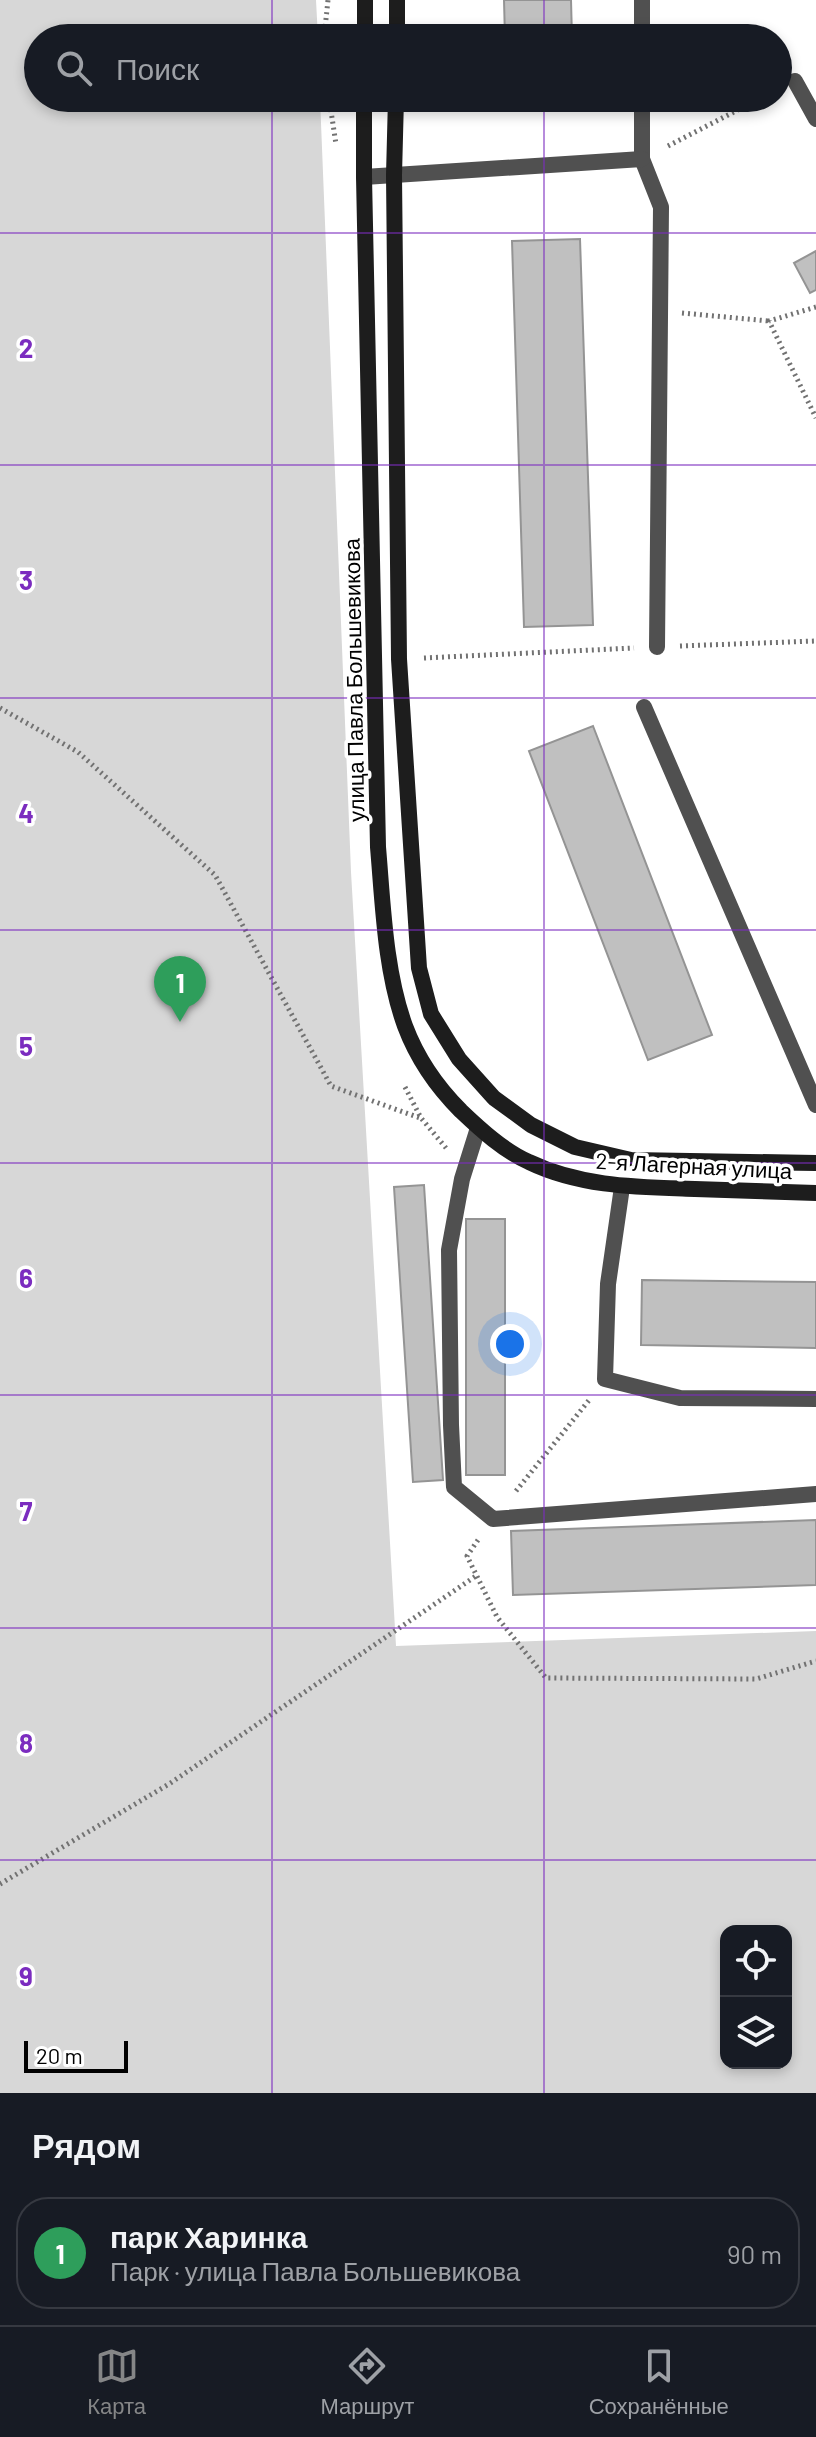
<!DOCTYPE html>
<html lang="ru">
<meta charset="utf-8">
<style>
body{margin:0;font-family:Barlow,sans-serif;background:#20242c;color:#f1f3f6}
.controls{position:absolute;right:24px;bottom:24px;display:grid;overflow:hidden;border-radius:16px;box-shadow:0 4px 12px #0003}
.controls button{width:72px;height:72px;display:grid;place-items:center;padding:0;border:0;border-bottom:2px solid #363941;background:#171b24;color:#f1f3f6;font:40px sans-serif}
.scale{position:absolute;left:24px;bottom:20px;width:104px;box-sizing:border-box;padding-left:8px;border:4px solid #000;border-top:0;font-size:22px;line-height:28px;white-space:nowrap;color:#000;-webkit-text-stroke:6px #fff;paint-order:stroke}
.you{position:absolute;left:510px;top:1344px;width:28px;height:28px;margin:-20px;border:6px solid #fff;border-radius:50%;background:#1a73e8;box-shadow:0 0 0 12px #1a73e833}
.badge{display:grid;place-items:center;width:52px;height:52px;border-radius:50%;background:#858687;color:#fff;font-size:26px;font-weight:700}
.pin{position:absolute;translate:-50% -66px;filter:drop-shadow(0 2px 4px #0008)}
.pin::after{content:'';position:absolute;top:42px;width:28px;height:24px;background:inherit;clip-path:polygon(0 0,100% 0,50% 100%)}
.list{margin:0;padding:0;list-style:none}
h2{display:flex;justify-content:space-between;align-items:center;height:104px;margin:0;padding:0 32px;font-size:34px}
h2 small{font-size:26px;font-weight:400;color:#9ea1a6}
.list li{display:grid;grid-template-columns:52px 1fr auto;gap:24px;align-items:center;box-sizing:border-box;height:112px;margin:0 16px 16px;padding:0 16px;border:2px solid #363941;border-radius:32px}
.list b{display:block;font-size:30px;white-space:nowrap}
.list p{margin:0;font-size:26px;white-space:nowrap;color:#9ea1a6}
.list em{font-size:26px;font-style:normal;color:#9ea1a6}
.icon{flex:none;width:44px;height:44px;fill:none;stroke:currentColor;stroke-width:2;stroke-linecap:round;stroke-linejoin:round}
.map{position:relative;flex:none;width:816px;height:2093px;overflow:hidden}
.search{position:absolute;background:#171b24;box-shadow:0 4px 12px #0003;left:24px;right:24px;top:24px;height:88px;display:flex;align-items:center;gap:20px;box-sizing:border-box;padding:0 28px;border-radius:44px;color:#9ea1a6;font-size:30px}
.sheet{height:232px;background:#171b24}
nav{display:flex;justify-content:space-around;align-items:center;box-sizing:border-box;height:112px;border-top:2px solid #363941;background:#171b24;font-size:22px;color:#9ea1a6}
nav a{display:grid;justify-items:center;gap:4px}
nav .on{color:#858687}
.map>svg:first-child{display:block}
</style>
<div class="map">
<svg width="816" height="2093" viewBox="0 0 816 2093">
<rect width="100%" height="100%" fill="#fff"/>
<path fill="#d7d7d7" fill-rule="evenodd" d="M0 0H316L318 38H38V98H320L351 872 396 1646 816 1631V2093H0ZM726 1931H786V2063H726Z"/>
<g fill="#c0c0c0" stroke="#949494" stroke-width="2">
<polygon points="504,0 571,0 572,38 505,38"/>
<polygon points="507,98 574,98 575,106 508,108"/>
<polygon points="580,239 593,625 524,627 512,241"/>
<polygon points="816,251 816,290 810,293 794,263"/>
<polygon points="593,726 712,1035 648,1060 529,751"/>
<polygon points="424,1185 443,1480 413,1482 394,1187"/>
<rect x="466" y="1219" width="39" height="256"/>
<polygon points="642,1280 816,1282 816,1348 641,1345"/>
<polygon points="816,1520 816,1585 513,1595 511,1531"/>
</g>
<g fill="none" stroke-linecap="round" stroke-linejoin="round">
<g stroke="#727272" stroke-width="5" stroke-dasharray="2 4" stroke-linecap="butt">
<polyline points="324,38 328,0"/>
<polyline points="329,98 336,144"/>
<polyline points="668,146 761,98"/>
<polyline points="816,307 769,321 816,418"/>
<polyline points="682,313 769,321"/>
<polyline points="680,646 816,641"/>
<polyline points="424,658 634,648"/>
<polyline points="0,708 78,752 215,875 331,1086 420,1118"/>
<polyline points="405,1087 421,1118 446,1148"/>
<polyline points="516,1491 590,1399"/>
<polyline points="478,1540 467,1556 497,1617 546,1678 756,1679 816,1661"/>
<polyline points="0,1884 169,1784 476,1576"/>
</g>
<g stroke="#505050" stroke-width="16">
<polyline points="642,0 642,38"/>
<polyline points="795,81 816,119"/>
<polyline points="642,98 642,159 661,207 657,647"/>
<polyline points="364,177 642,159"/>
<polyline points="644,707 816,1105"/>
<polyline points="478,1128 462,1179 449,1250 451,1425 454,1487 493,1519 816,1494"/>
<polyline points="622,1187 608,1284 605,1379 680,1398 816,1399"/>
</g>
<g stroke="#1d1d1d" stroke-width="16">
<polyline points="365,38 365,0"/>
<polyline points="397,38 397,0"/>
<path d="M364 98V177L378 847C383 905 385 971 405 1026 417 1058 438 1088 461 1111 481 1130 504 1151 529 1162 581 1187 638 1187 695 1189 735 1190 776 1192 816 1193"/>
<polyline points="396,98 394,175 399,659 419,968 431,1014 459,1059 494,1098 531,1125 575,1147 631,1160 816,1163"/>
</g>
</g>
<path fill="none" stroke="#7b2cbf" stroke-width="2" stroke-opacity="0.55" d="M272 0V38M544 0V38M272 98V2093M544 98V2093M0 233H816M0 465H816M0 698H816M0 930H816M0 1163H816M0 1395H816M0 1628H816M0 1860H816"/>
<g text-anchor="middle" dominant-baseline="central" stroke-width="7" stroke-linejoin="round" paint-order="stroke">
<g font-size="22" fill="#000" stroke="#fff">
<text transform="translate(353 680) rotate(-91)">улица Павла Большевикова</text>
<text transform="translate(694 1165) rotate(3)">2-я Лагерная улица</text>
</g>
</g>
<g font-size="26" text-anchor="middle" font-weight="bold" fill="#7b2cbf" stroke="#fff" stroke-width="7" stroke-linejoin="round" paint-order="stroke">
<text x="26" y="358">2</text>
<text x="26" y="590">3</text>
<text x="26" y="823">4</text>
<text x="26" y="1056">5</text>
<text x="26" y="1288">6</text>
<text x="26" y="1521">7</text>
<text x="26" y="1753">8</text>
<text x="26" y="1986">9</text>
</g>
</svg>
<div class="controls">
<button><svg class="icon" aria-label="locate" viewBox="0 0 24 24"><circle cx="12" cy="12" r="6"/><path d="M12 2v4M12 18v4M2 12h4M18 12h4"/></svg></button>
<button><svg class="icon" aria-label="layers" viewBox="0 0 24 24"><path d="M12 4l9 5-9 5-9-5zM3 14l9 5 9-5"/></svg></button>
</div>
<div class="scale">20 m</div>
<div class="you"></div>
<div class="pin badge" style="left:180px;top:1022px;background:#2e9e5b">1</div>
<div class="search"><svg class="icon" aria-label="search" viewBox="0 0 24 24"><circle cx="10" cy="10" r="6"/><path d="M15 15l6 6"/></svg>Поиск</div>
</div>
<section class="sheet">
<h2>Рядом<small></small></h2>
<ul class="list">
<li><span class="badge" style="background:#2e9e5b">1</span><div><b>парк Харинка</b><p>Парк · улица Павла Большевикова</p></div><em>90 m</em></li>
</ul>
</section>
<nav>
<a class="on"><svg class="icon" aria-label="map" viewBox="0 0 24 24"><path d="M3 6l6-2 6 2 6-2v14l-6 2-6-2-6 2zM9 4v14M15 6v14"/></svg>Карта</a>
<a><svg class="icon" aria-label="directions" viewBox="0 0 24 24"><path d="M12 3l9 9-9 9-9-9zM9 14v-3h6M13 9l2 2-2 2"/></svg>Маршрут</a>
<a><svg class="icon" aria-label="saved" viewBox="0 0 24 24"><path d="M7 4h10v16l-5-4-5 4z"/></svg>Сохранённые</a>
</nav>
